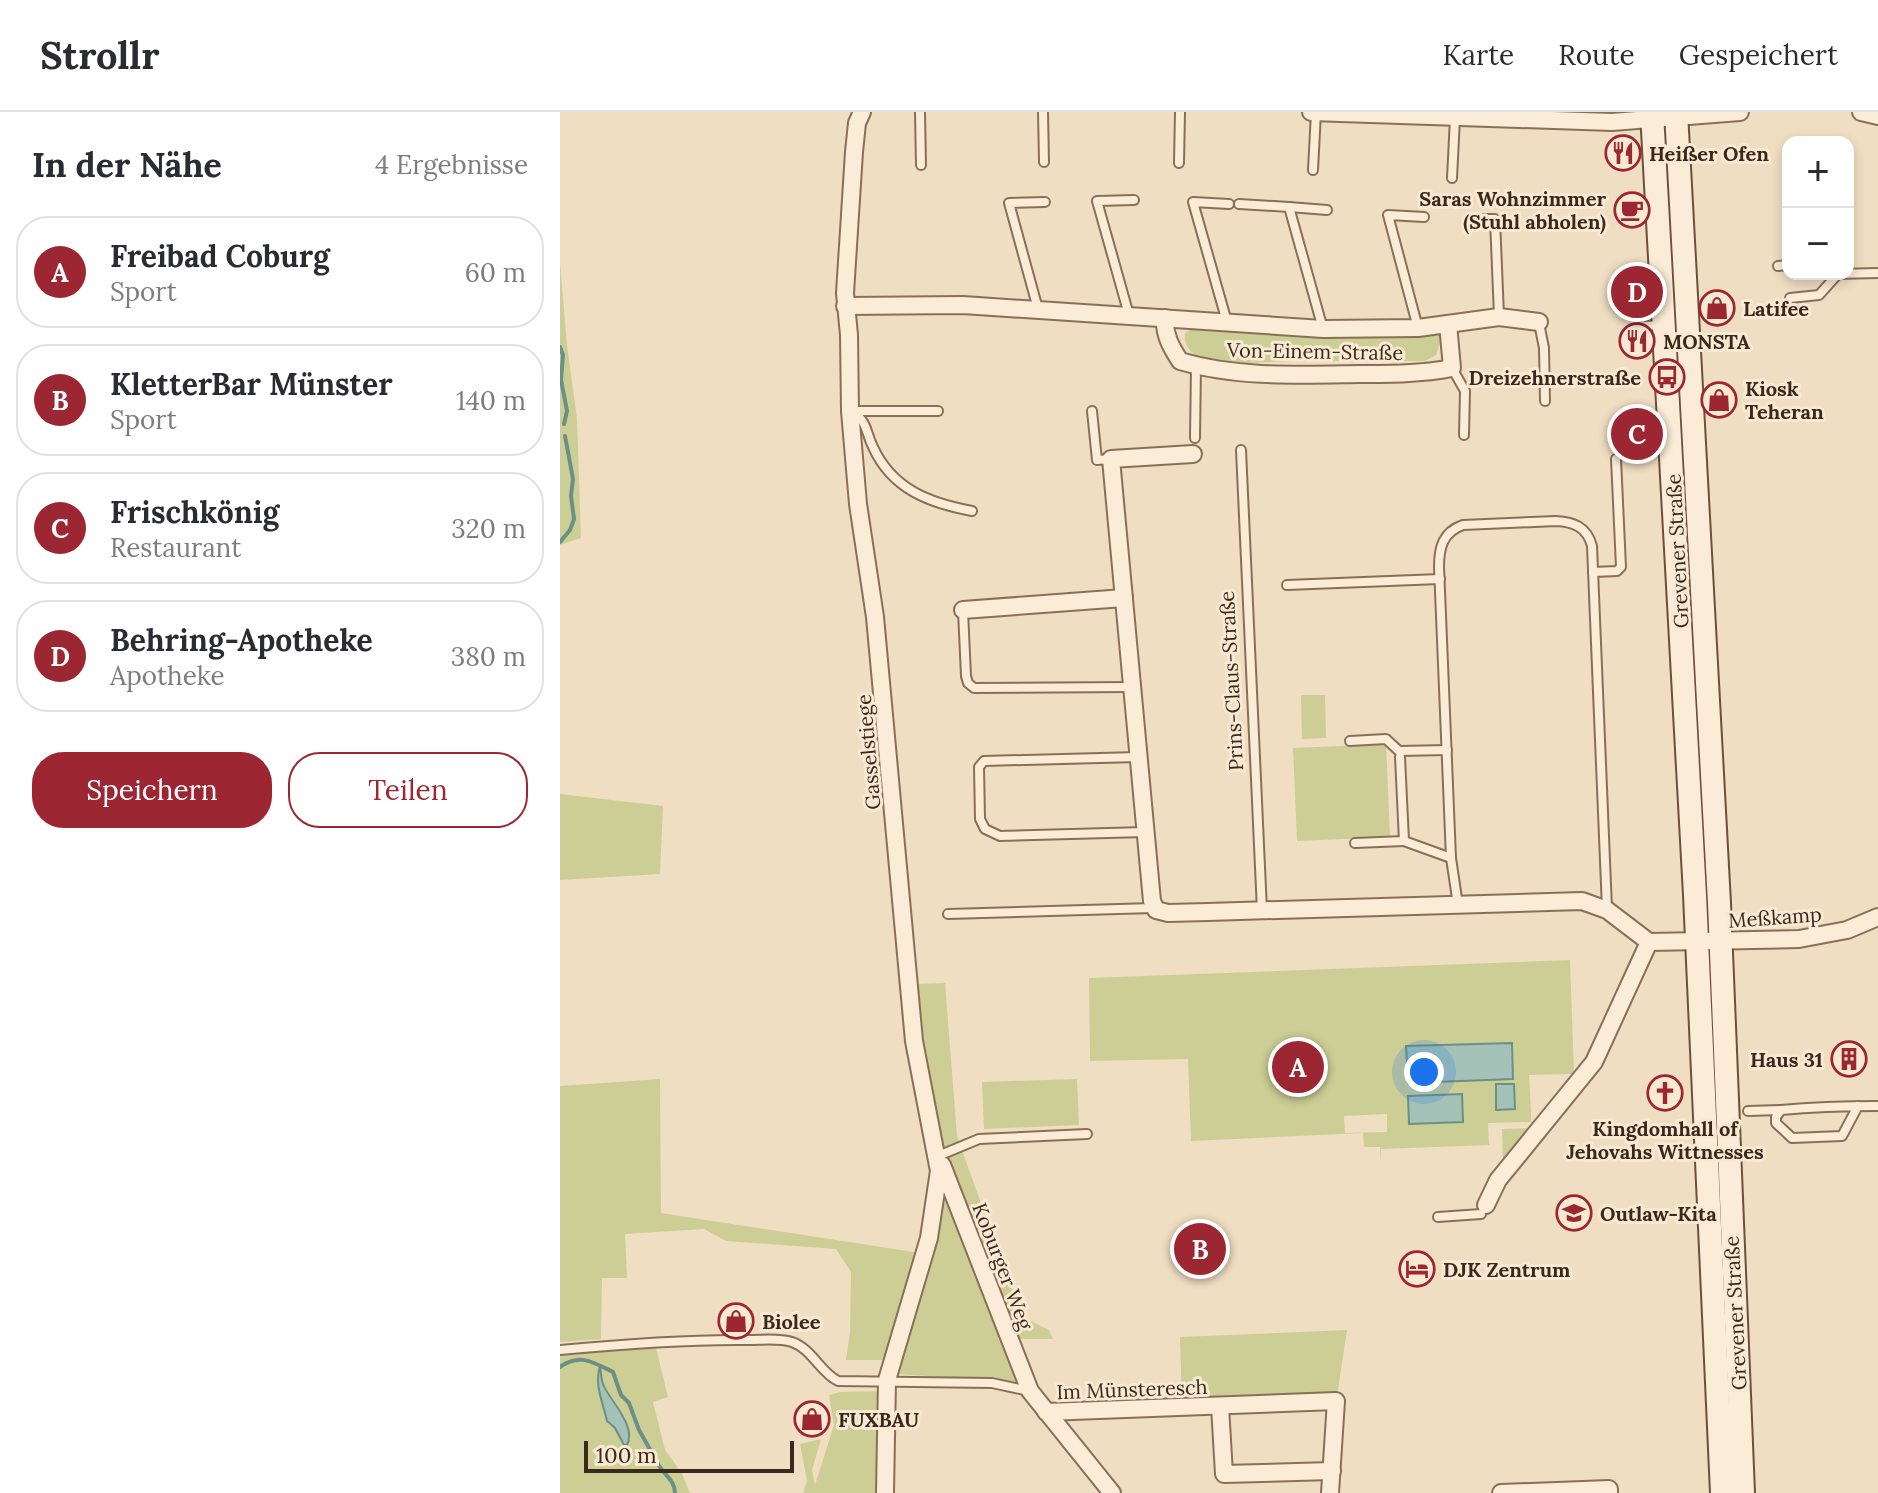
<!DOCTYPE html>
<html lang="de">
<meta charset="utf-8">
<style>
body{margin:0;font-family:Lora,serif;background:#f7f7f7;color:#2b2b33}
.controls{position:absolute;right:24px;top:24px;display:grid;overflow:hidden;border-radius:16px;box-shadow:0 4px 12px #0003}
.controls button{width:72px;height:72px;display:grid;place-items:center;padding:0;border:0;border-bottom:2px solid #e1e1e2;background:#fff;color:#2b2b33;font:40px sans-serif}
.scale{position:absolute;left:24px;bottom:20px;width:210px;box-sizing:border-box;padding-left:8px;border:4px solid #3a281d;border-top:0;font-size:22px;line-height:28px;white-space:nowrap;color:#3a281d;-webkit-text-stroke:6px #f7e9d2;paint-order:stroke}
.you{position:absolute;left:864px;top:960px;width:28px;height:28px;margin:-20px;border:6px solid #fff;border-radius:50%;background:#1a73e8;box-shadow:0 0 0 12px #1a73e833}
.badge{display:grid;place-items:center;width:52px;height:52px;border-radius:50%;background:#9c2631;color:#fff;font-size:26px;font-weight:700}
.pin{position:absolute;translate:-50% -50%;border:4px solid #fff;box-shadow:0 2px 8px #0006}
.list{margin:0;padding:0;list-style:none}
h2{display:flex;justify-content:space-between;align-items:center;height:104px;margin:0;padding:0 32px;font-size:34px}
h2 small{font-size:26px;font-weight:400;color:#7c7c81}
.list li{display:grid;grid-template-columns:52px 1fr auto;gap:24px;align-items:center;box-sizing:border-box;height:112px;margin:0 16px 16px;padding:0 16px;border:2px solid #e1e1e2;border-radius:32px}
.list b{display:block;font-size:30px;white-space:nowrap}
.list p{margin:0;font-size:26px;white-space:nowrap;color:#7c7c81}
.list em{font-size:26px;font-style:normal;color:#7c7c81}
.actions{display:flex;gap:16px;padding:24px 32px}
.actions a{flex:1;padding:18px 0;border:2px solid #9c2631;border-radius:32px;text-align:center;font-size:28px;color:#9c2631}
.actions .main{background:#9c2631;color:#fff}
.map{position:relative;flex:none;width:1318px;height:1381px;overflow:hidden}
header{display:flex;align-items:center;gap:48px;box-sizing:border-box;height:112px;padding:0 40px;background:#fff;border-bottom:2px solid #e1e1e2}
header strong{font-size:38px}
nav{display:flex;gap:44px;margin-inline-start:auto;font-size:28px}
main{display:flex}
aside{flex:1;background:#fff}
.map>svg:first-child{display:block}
</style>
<header>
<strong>Strollr</strong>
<nav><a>Karte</a><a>Route</a><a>Gespeichert</a></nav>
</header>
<main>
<aside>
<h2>In der Nähe<small>4 Ergebnisse</small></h2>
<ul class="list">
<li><span class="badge">A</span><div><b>Freibad Coburg</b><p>Sport</p></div><em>60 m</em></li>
<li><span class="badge">B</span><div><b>KletterBar Münster</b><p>Sport</p></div><em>140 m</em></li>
<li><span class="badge">C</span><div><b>Frischkönig</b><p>Restaurant</p></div><em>320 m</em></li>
<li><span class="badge">D</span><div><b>Behring-Apotheke</b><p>Apotheke</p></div><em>380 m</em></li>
</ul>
<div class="actions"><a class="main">Speichern</a><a>Teilen</a></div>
</aside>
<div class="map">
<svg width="1318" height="1381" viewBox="0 0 1318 1381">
<rect width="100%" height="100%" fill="#f0dec2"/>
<g fill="#cdce95" fill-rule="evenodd">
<polygon points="0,151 7,233 17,307 21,426 0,433"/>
<path d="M633 216 879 219 882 225 876 243 865 249C821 249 777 249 733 249 710 250 659 254 639 245 630 241 623 231 625 221Z"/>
<polygon points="741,583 765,583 766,626 742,627"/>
<polygon points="826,632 830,725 737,729 733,636"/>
<polygon points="0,682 103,694 100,762 0,768"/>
<path d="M1010 848 1014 962 969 963 972 1020 960 1035 944 1048 821 1052 820 1035H804L803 1021 631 1029 628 947 530 949 529 866ZM952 931 848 971V970L847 934ZM827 1002V1020L785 1021 784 1004ZM971 1010V1016L942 1017 943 1048 821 1052V1037L929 1033 928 1011Z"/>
<polygon points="385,871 397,1024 454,1184 465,1206 489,1218 493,1227 458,1227 389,1053 382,1029 359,922 357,872"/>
<polygon points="100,967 101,1101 360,1141 328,1248 286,1248 290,1220 291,1160 276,1137 166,1129 144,1117 65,1122 67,1166 42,1166 41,1227 0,1230 0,974"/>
<polygon points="517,967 519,1013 424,1017 422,970"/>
<polygon points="385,1069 460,1266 457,1270 337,1262"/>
<polygon points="787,1218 777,1284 622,1290 620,1225"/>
<path d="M96 1236 108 1285 93 1290 105 1338 121 1360 130 1381H0V1241L42 1237ZM40 1254 42 1270 56 1291 58 1299 65 1305 69 1324 62 1331 55 1316 48 1312 43 1290Z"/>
<polygon points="322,1279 321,1381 243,1381 247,1369 240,1332 261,1327 252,1358 255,1373 274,1313 269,1283 280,1280"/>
</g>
<g fill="#a4c2b7" stroke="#6b9184" stroke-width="2">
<polygon points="952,931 953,967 848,971 846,934"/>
<polygon points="936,972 954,972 955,997 936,998"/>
<polygon points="902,982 903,1010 849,1012 848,984"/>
<path d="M40 1254C41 1259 41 1267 43 1272 50 1289 77 1314 67 1333H64L55 1316 47 1309C43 1290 34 1274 40 1254Z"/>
</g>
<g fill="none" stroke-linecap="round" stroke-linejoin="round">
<g stroke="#6b9184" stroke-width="4">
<polyline points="0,235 3,243 1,268 7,299 4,312"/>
<polyline points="0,430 10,418 14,407 11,384 13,367 5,324"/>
<path d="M0 1255C20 1241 33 1250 53 1260L61 1283 69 1291 79 1318 92 1341"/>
<path d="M97 1350C102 1362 115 1367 115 1381"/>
</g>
<defs>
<g id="service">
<polyline points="360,0 361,53"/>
<polyline points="483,0 484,50"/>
<polyline points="619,51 620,0"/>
<polyline points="753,58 756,0"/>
<polyline points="892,66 895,6"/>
<polyline points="679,92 729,95 763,217"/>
<polyline points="729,95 767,98"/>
<polyline points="912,107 935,107 939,204"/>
<polyline points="1218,154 1228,153"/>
<polyline points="1276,162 1318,161"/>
<polyline points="1230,186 1259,183 1277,163"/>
<polyline points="478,197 449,91 485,90"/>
<polyline points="569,203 537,89 574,88"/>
<polyline points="667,210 633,90 669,92"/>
<polyline points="979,211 984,236 985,289"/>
<polyline points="1082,214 1101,213"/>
<polyline points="858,216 828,103 864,105"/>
<polyline points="892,256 905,279 904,323"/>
<path d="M291 299C308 309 305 319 313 335 332 377 369 391 412 399"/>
<polyline points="291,299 378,299"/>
<polyline points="532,299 537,348 551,347"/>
<polyline points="635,326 636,254"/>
<polyline points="681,338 702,799"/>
<polyline points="1033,460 1057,459 1061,455 1056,347"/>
<polyline points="727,473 880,467"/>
<polyline points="403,499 406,564 408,571 414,576 572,575"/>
<polyline points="790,629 826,627 839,639 887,638"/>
<polyline points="578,645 424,649 419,655 420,707 425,717 440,724 585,720"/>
<polyline points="840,645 844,729 891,746"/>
<polyline points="795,731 844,729"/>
<path d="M898 793 891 746 879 455C879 435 883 420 903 413L996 409C1014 410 1027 415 1032 434L1047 797"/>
<polyline points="388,802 593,796"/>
<path d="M1298 994 1282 1024 1232 1026 1216 1011V1005L1221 998C1253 995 1286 994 1318 994"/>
<polyline points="1188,999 1221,998"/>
<polyline points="378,1044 419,1027 527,1022"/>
<polyline points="878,1105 921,1102"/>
<path d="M0 1238C63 1232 127 1227 190 1228 203 1228 219 1226 232 1230 252 1237 260 1260 278 1269L432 1271 469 1279"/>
</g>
<g id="minor">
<polyline points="302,0 297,11 294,40 285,181 289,223 290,299 298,392 315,505 354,929 379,1059 369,1126 327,1268 325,1381"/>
<polyline points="751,0 1052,10 1180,0"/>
<polyline points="1301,0 1318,4"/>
<polyline points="285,194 403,193 763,217 858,216 939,205 979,210"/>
<path d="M605 206C604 223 611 235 620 249 677 266 741 263 799 262 831 262 861 262 892 256L888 212"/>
<polyline points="633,342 551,347 592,789 596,798 608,801 648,800 1022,789 1047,798 1089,830 1239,827 1287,818 1318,805"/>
<polyline points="403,498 564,486"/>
<polyline points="382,1053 470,1279 552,1381"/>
<polyline points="926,1093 938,1068 1034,950 1089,830"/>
<polyline points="660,1294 664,1362 772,1359"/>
<polyline points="486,1300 776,1289 770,1381"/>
<polyline points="941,1381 1049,1377 1049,1381"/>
</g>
<g id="secondary">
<polyline points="1092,0 1135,783 1162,1381"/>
<polyline points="1116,0 1159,791 1183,1381"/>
</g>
</defs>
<use href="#service" stroke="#8a6f58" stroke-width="12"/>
<use href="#minor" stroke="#8a6f58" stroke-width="20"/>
<use href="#secondary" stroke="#6c503b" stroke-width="26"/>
<use href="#service" stroke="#faecd6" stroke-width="8"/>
<use href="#minor" stroke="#faecd6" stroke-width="16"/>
<use href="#secondary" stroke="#faecd6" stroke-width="22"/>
</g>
<defs>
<symbol id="restaurant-ring" viewBox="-11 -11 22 22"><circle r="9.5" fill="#f7e9d2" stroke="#9c2631" stroke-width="1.5"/><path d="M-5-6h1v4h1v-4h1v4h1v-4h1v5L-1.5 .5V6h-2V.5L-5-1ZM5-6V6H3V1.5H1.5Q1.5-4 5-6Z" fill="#9c2631"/></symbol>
<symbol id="cafe-ring" viewBox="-11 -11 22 22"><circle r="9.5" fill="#f7e9d2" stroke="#9c2631" stroke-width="1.5"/><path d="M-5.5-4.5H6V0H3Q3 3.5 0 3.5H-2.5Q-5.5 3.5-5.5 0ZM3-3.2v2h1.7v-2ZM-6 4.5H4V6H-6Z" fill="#9c2631"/></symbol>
<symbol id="shop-ring" viewBox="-11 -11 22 22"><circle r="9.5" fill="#f7e9d2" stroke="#9c2631" stroke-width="1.5"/><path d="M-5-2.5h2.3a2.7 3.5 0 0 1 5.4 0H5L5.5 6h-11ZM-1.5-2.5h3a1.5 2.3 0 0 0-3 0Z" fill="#9c2631"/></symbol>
<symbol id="bus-ring" viewBox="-11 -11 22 22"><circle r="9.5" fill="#f7e9d2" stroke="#9c2631" stroke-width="1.5"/><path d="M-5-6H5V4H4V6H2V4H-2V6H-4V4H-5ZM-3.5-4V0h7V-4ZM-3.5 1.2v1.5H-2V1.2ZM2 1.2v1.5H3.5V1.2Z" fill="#9c2631"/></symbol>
<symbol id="building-ring" viewBox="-11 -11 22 22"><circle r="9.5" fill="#f7e9d2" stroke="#9c2631" stroke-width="1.5"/><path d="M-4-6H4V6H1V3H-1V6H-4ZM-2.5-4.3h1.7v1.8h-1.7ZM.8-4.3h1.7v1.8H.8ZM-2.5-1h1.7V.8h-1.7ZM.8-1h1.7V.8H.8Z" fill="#9c2631"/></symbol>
<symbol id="church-ring" viewBox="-11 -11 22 22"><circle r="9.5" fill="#f7e9d2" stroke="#9c2631" stroke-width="1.5"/><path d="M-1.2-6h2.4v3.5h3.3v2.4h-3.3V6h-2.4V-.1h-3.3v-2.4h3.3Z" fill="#9c2631"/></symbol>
<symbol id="school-ring" viewBox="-11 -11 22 22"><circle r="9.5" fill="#f7e9d2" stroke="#9c2631" stroke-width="1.5"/><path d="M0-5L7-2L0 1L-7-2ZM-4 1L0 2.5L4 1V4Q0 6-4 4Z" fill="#9c2631"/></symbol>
<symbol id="hotel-ring" viewBox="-11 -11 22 22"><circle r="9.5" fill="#f7e9d2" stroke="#9c2631" stroke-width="1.5"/><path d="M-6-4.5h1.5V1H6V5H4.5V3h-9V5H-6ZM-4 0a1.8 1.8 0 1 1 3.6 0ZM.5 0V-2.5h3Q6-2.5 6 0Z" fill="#9c2631"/></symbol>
</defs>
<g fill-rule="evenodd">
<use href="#restaurant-ring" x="1043" y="21" width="40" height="40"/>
<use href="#cafe-ring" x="1052" y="78" width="40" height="40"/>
<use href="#shop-ring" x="1137" y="176" width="40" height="40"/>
<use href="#restaurant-ring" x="1057" y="209" width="40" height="40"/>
<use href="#bus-ring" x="1087" y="245" width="40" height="40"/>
<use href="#shop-ring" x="1139" y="268" width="40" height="40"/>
<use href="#building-ring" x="1269" y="927" width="40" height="40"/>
<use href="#church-ring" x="1085" y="961" width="40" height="40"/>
<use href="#school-ring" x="994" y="1081" width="40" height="40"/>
<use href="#hotel-ring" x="837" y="1137" width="40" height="40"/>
<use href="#shop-ring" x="156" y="1189" width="40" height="40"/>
<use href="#shop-ring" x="232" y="1287" width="40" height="40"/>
</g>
<g text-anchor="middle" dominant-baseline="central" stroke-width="6" stroke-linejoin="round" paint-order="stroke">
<g font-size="20" font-weight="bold" fill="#3a281d" stroke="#f7e9d2" text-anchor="start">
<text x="1089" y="41">Heißer Ofen</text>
<text x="1046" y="86" text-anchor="end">Saras Wohnzimmer<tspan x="1046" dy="23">(Stuhl abholen)</tspan></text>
<text x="1183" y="196">Latifee</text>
<text x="1103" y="229">MONSTA</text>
<text x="1081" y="265" text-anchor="end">Dreizehnerstraße</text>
<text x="1185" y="276">Kiosk<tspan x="1185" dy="23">Teheran</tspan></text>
<text x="1263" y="947" text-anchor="end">Haus 31</text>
<text x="1105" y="1016" text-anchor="middle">Kingdomhall of<tspan x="1105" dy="23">Jehovahs Wittnesses</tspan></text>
<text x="1040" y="1101">Outlaw-Kita</text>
<text x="883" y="1157">DJK Zentrum</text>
<text x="202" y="1209">Biolee</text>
<text x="278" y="1307">FUXBAU</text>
</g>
<g font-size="20" fill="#3a281d" stroke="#f7e9d2">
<text transform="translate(755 239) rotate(1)">Von-Einem-Straße</text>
<text transform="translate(1117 439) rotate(-93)">Grevener Straße</text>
<text transform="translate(671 569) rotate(-93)">Prins-Claus-Straße</text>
<text transform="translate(308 640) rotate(-95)">Gasselstiege</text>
<text transform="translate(1215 805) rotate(-4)">Meßkamp</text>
<text transform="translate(443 1154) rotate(69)">Koburger Weg</text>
<text transform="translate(1175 1201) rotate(-93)">Grevener Straße</text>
<text transform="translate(572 1277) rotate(-2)">Im Münsteresch</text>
</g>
</g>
</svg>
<div class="controls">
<button>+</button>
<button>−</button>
</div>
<div class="scale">100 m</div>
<div class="you"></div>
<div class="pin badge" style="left:738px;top:955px">A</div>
<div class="pin badge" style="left:640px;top:1137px">B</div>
<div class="pin badge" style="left:1077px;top:322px">C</div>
<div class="pin badge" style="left:1077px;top:180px">D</div>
</div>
</main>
